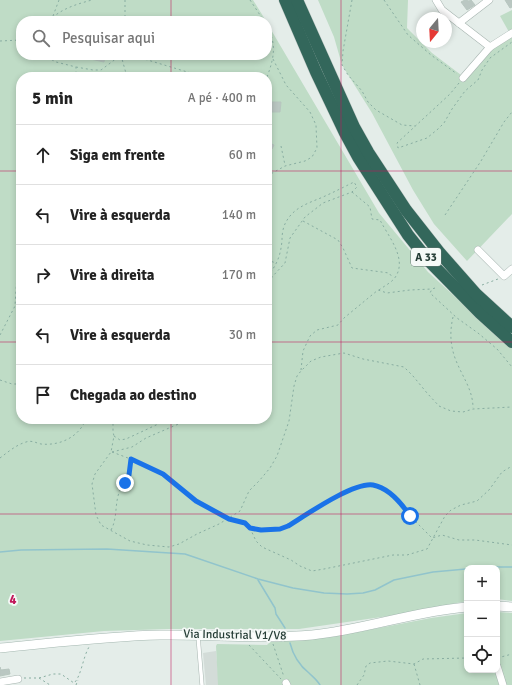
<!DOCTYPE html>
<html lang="pt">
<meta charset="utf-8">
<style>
body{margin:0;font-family:Signika,sans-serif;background:#f6f6f6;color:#222}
.controls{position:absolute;right:12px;bottom:12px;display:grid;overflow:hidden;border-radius:8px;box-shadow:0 2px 6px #0003}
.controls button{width:36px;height:36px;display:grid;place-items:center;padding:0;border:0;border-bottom:1px solid #e0e0e0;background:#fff;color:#222;font:20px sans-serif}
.compass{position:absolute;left:416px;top:12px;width:36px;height:36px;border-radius:50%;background:#fff;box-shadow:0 2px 6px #0003;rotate:198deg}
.stop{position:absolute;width:12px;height:12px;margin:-9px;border:3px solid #1a73e8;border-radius:50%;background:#fff}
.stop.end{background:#1a73e8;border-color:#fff;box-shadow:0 1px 4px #0008}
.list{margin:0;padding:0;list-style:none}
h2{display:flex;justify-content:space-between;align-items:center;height:52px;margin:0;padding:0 16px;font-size:17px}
h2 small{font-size:13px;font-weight:400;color:#767676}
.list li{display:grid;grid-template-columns:26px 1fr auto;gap:12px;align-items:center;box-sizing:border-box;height:60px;padding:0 16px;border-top:1px solid #e0e0e0}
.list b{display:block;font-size:15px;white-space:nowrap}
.list em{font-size:13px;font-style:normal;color:#767676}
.icon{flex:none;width:22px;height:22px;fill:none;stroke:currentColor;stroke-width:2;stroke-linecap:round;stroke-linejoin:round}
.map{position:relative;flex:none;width:512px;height:685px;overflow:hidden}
.search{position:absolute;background:#fff;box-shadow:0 2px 6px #0003;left:16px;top:16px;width:256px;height:44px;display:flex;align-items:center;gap:10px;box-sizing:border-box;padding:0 14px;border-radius:16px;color:#767676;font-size:15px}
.panel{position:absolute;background:#fff;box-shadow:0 2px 6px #0003;left:16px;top:72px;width:256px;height:352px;border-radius:16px}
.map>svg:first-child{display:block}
</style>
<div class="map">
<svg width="512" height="685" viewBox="0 0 512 685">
<rect width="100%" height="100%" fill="#e4ede9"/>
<polygon fill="#d3dcd8" points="216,651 219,685 206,685 203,653"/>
<g fill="#bfdcc6" fill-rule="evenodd">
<path d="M0 0H253L266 21H21V55H267V23L379 213 428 272 496 334 512 346V601L497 599V568H467V601L402 614 299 629H169L104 631 0 641ZM21 77H267V419H21Z"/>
<polygon points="318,0 408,0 407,28 432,53 465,78 489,49 512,36 512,214 467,261 434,224 413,190 372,113 342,65 334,37"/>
<polygon points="512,10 512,30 509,32 500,16"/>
<polygon points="497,612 512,613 512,685 218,685 216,646 217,644 267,645 270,642 332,637 431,618 467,613 467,670 497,670"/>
</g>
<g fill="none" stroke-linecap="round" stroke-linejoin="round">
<g stroke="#91c4cc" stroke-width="1.5">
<polyline points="0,552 21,550 107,549 185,554 258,579 293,588 324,593 347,594 363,593 375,590 394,580 433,572 488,567 512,567"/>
<polyline points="258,580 275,608 276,614 285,628"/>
<path d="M290 643C293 655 300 666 309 673 313 677 317 680 320 685"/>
</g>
</g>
<g fill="#bac7c2" stroke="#b7c6bf">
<polygon points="465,0 469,1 471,0 475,5 467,10 461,2"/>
<polygon points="505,0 512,0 512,7 510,8"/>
<polygon points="63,55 74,55 73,58"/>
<polygon points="87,55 105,55 104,62 86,58"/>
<polygon points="267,102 281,102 280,112 267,112"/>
<polygon points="267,142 274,145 272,149 267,148"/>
<polygon points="0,667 1,670 9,669 10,674 0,676"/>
</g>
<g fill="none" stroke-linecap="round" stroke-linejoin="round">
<defs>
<polyline id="service" points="198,636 202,685"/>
<g id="minor">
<polyline points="436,0 442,10 490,47"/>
<polyline points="459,23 489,0"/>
<polyline points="463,78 490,47 512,33"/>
<polyline points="478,250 504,276 512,269"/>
<polyline points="497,666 503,685"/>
<polyline points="0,682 18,679"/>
<polyline points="286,683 287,685"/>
</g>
<g id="secondary">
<polyline points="497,606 512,607"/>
<path d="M0 648C53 643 107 636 160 635 211 634 261 640 312 635 364 630 415 611 467 607"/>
</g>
<g id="motorway">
<polyline points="285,0 316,72 345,133 358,157 408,235 428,260 480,313 512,342"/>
<polyline points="297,0 354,127 368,152 406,210 439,252 476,294 512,327"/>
</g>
</defs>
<use href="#service" stroke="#a7b5b0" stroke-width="4.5"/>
<use href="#minor" stroke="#a7b5b0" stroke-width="8"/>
<use href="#secondary" stroke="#a4b7b0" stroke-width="10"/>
<use href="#motorway" stroke="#c2c9c7" stroke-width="13"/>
<g stroke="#88ada1" stroke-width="1" stroke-dasharray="2 3" stroke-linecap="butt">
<polyline points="125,0 125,21"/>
<polyline points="250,0 264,21"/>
<polyline points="352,0 343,51 342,65 348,75 362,91 368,102 376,110 402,125 415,126"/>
<polyline points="384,0 408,35 431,55 457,74"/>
<polyline points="53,16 59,0"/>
<path d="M49 21C60 9 77 4 92 0"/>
<polyline points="0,41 21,40"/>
<polyline points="43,55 56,62 76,67 76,77"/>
<polyline points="122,55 122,59 127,77"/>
<polyline points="131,55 204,77"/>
<polyline points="76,67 93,70 101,70 121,55"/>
<path d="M267 77C274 58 277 45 267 26"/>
<polyline points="459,83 450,94 397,143 398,148 427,138 438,129 444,123 452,109 465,91 478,80 482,70 490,58 512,42"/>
<polyline points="281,146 285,165"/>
<polyline points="267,176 285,166 305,161 312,157 317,148 316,125 310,112 286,85 273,59"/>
<path d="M352 192 370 207 372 219 380 220C388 236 407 258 396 276 393 282 384 286 379 290"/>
<polyline points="445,215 481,161 504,122 512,112"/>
<polyline points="303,221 338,240 343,248 352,268 389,273 393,278"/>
<polyline points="267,260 276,263"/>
<path d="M267 276C277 266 281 254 282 240 282 234 283 227 286 222 294 207 309 203 323 197 334 192 344 187 354 182L357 187 352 192 323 203 305 217 290 238 285 263 272 277 267 287"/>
<polyline points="482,285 498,279"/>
<polyline points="435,288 432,289 430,293 457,318 478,333 497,349 512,367"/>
<path d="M453 317C450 330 450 342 454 355 460 374 473 388 473 408"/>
<polyline points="0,335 15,306 17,275 21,262"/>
<polyline points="301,370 303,351 310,336 317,330 338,325 344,318 378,290 387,293 410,290 432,289"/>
<polyline points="0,380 12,384 21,384"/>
<polyline points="115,419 113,424 113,432 114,436 111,452 95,474 92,484 96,515 101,525 130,541 147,545 169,547 179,544 197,534 219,524 240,511 249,491 259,481 270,468 277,456 289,421 294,386 297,376 301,371 311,361 321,357 344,353 363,359 404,367 413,376 427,393 439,406 451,411 463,412 473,409 512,407"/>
<polyline points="114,436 120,440 126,439 169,419"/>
<polyline points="112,452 128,458 135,462 163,474 196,501 213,511 229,519 245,523 250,527 261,530 280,529 288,526 342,494 357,488 372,485 379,487 401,502 410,516 432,538 442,535 459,540 475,540 512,545"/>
<polyline points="112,452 132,447 146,438 190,419"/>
<path d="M0 458C8 452 16 445 26 442 32 440 36 443 41 444 60 446 79 437 86 419"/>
<polyline points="250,528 256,541 262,547 291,560 300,566 312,571 324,569 393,555 407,555 427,549 445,516 451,510 461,505 477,501 489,490 502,472 512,466"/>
<path d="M111 530C117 519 115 508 118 496 122 481 131 478 131 460"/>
<polyline points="273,644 284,677"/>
<polyline points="249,645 281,679"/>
<polyline points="498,659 501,657 512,654"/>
<polyline points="414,664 420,685"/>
<path d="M24 678H39L53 674H61L74 683C81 677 83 657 89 647"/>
<polyline points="39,678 50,685"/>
<polyline points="76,685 78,680"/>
<polyline points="357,685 364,675 366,666 370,663 388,661 414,664 423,659 467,658"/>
</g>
<use href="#service" stroke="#fff" stroke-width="3.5"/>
<use href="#minor" stroke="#fff" stroke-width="7"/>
<use href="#secondary" stroke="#fff" stroke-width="9"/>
<use href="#motorway" stroke="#33675b" stroke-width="12"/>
</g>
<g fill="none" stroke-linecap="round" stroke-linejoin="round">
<path stroke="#1a73e8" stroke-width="5" d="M125 483 129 475 131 459 163 474 196 501 229 519 245 523 250 528 261 530 280 529 288 526C306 515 353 482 373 485 389 488 402 504 410 516"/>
</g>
<path fill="none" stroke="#c2185b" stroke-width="1" stroke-opacity="0.55" d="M171 0V21M341 0V685M171 55V77M0 171H21M267 171H512M0 342H21M267 342H512M171 419V685M0 514H512"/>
<g text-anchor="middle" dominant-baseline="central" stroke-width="3.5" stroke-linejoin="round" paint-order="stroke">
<rect fill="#f5f9f7" stroke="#637570" stroke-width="1" x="411" y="248" width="30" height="18" rx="3"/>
<g font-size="11" font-weight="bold" fill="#253d36">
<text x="426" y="257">A 33</text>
</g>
<g font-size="12" fill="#253d36" stroke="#f5f9f7">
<text transform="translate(235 635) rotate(1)">Via Industrial V1/V8</text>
</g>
</g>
<g font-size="13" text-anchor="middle" font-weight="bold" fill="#c2185b" stroke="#f5f9f7" stroke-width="3.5" stroke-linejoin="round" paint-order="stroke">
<text x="13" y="604">4</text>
</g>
</svg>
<div class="controls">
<button>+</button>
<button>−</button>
<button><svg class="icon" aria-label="locate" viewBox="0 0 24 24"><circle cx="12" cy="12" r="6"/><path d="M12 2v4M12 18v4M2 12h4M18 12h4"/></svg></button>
</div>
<svg class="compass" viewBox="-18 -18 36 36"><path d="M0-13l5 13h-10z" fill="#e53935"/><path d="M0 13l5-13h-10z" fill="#767676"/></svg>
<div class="stop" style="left:410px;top:516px"></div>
<div class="stop end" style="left:125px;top:483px"></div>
<div class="search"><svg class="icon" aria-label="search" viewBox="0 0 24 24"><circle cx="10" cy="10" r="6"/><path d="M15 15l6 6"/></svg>Pesquisar aqui</div>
<section class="panel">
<h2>5 min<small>A pé · 400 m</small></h2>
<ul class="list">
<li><svg class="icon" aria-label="ahead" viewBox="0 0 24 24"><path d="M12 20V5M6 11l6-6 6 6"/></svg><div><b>Siga em frente</b></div><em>60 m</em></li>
<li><svg class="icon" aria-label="left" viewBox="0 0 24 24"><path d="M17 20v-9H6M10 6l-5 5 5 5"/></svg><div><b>Vire à esquerda</b></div><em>140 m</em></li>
<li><svg class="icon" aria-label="right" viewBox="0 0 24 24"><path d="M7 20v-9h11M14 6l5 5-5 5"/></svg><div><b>Vire à direita</b></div><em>170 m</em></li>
<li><svg class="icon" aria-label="left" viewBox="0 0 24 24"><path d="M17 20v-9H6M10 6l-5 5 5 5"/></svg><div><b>Vire à esquerda</b></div><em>30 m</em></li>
<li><svg class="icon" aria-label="arrive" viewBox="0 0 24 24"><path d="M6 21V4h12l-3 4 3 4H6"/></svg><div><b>Chegada ao destino</b></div></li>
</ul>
</section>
</div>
